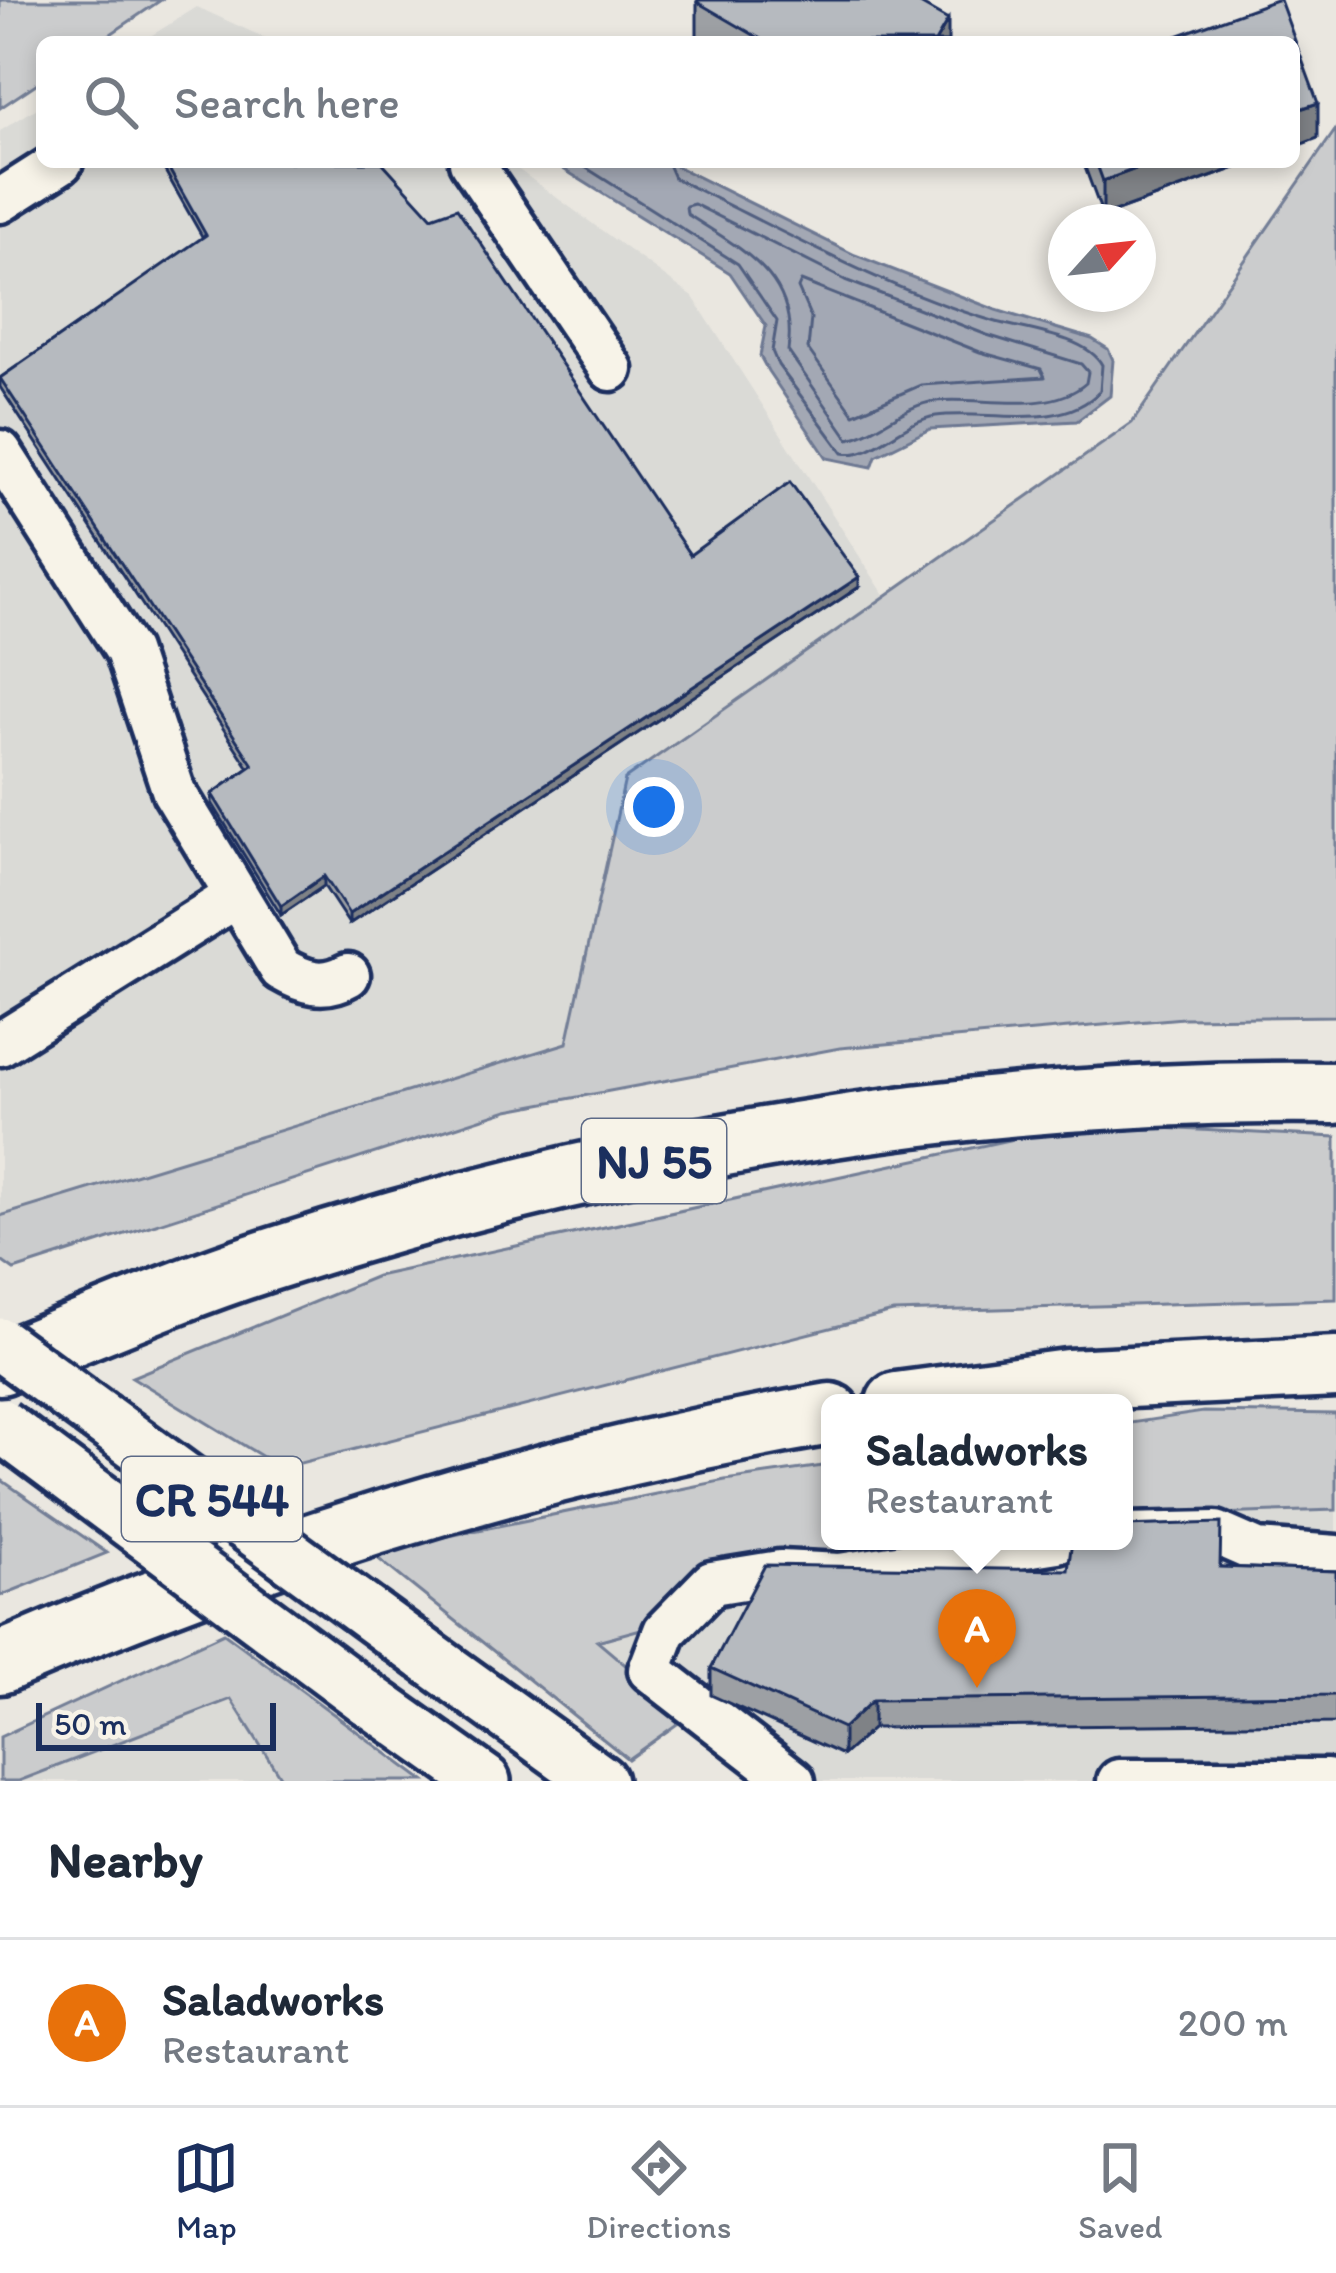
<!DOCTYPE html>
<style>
body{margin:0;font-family:Itim,sans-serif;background:#f2f2f3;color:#1f2937}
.compass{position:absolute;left:1048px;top:204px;width:108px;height:108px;border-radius:50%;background:#fff;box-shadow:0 6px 18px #0003;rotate:63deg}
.scale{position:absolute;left:36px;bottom:30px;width:240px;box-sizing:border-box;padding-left:12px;border:6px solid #1b2f5e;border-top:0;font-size:33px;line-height:42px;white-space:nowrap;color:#1b2f5e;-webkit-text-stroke:9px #f7f3e8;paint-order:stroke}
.you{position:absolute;left:654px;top:807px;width:42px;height:42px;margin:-30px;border:9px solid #fff;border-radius:50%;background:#1a73e8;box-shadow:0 0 0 18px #1a73e833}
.badge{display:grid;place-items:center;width:78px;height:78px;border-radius:50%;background:#1b2f5e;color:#fff;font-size:39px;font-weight:700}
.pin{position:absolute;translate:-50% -99px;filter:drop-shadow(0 3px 6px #0008)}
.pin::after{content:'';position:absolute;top:63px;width:42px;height:36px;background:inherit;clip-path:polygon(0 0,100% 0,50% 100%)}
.popup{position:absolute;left:821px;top:1394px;width:312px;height:156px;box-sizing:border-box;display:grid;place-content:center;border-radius:18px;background:#fff;filter:drop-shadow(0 3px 9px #0005);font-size:39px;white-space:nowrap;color:#747a83}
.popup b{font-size:45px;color:#1f2937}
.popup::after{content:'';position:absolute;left:50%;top:100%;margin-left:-24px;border:24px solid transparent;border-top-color:#fff}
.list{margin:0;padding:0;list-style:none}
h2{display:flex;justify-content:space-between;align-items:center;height:156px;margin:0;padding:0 48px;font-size:51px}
h2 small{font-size:39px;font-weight:400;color:#747a83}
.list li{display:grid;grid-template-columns:78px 1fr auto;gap:36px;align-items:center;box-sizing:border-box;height:168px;padding:0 48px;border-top:3px solid #e0e1e3}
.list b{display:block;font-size:45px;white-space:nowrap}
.list p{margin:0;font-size:39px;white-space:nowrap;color:#747a83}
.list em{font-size:39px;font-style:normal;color:#747a83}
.icon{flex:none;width:66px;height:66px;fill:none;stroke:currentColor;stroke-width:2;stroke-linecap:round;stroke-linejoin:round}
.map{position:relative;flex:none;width:1336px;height:1781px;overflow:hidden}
.search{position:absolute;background:#fff;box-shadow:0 6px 18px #0003;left:36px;right:36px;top:36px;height:132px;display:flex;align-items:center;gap:30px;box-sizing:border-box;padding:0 42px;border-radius:18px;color:#747a83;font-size:45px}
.sheet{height:324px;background:#fff}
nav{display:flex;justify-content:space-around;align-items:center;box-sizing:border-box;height:168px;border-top:3px solid #e0e1e3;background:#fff;font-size:33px;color:#747a83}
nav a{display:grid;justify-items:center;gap:6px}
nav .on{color:#1b2f5e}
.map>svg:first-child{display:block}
</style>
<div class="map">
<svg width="1336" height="1781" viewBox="0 0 1336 1781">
<rect width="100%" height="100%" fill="#eae7e0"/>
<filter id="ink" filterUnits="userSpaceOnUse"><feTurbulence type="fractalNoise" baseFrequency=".00833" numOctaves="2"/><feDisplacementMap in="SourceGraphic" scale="24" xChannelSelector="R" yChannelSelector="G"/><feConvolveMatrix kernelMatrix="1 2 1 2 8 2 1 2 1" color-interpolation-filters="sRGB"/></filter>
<g filter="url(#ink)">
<g fill="#dadad6">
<polygon points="197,7 274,42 141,42"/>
<polygon points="42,105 42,162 508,162 693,297 885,596 625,779 568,1043 0,1216 0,131"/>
<polygon points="1336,1510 1336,1781 763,1781 596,1641 963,1541 1124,1541 1124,1517"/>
<polygon points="231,1699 283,1781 19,1781"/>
</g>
<g fill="#cbcccd" stroke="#737e96" stroke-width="3">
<polygon points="0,0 161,0 99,42 42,42 42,80 0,108"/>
<polygon points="1336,129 1336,1016 1183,1018 840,1048 508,1110 14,1270 0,1260 0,1216 567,1043 625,779 1132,423"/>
<polygon points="1083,1124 1336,1137 1336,1299 893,1312 281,1468 132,1377 377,1276"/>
<polygon points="1203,1412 1336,1414 1336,1510 1124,1517 1124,1424"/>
<polygon points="830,1465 830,1541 963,1541 597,1641 687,1717 628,1759 370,1552 725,1480"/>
<polygon points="0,1478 0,1479 107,1553 0,1596"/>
<polygon points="224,1633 424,1781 283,1781 231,1699 19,1781 0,1781 0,1737"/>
</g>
<polygon fill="#a3a8b4" stroke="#6d7892" stroke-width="3" points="552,162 668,162 855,255 996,310 1092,339 1108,349 1113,360 1110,396 1077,421 930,429 876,456 872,467 827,458 768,371 760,356 766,326 730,273"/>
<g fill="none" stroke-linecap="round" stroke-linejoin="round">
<g stroke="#515f80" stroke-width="3">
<path d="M577 162 738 264 777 321 772 351 778 365 843 453C873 459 902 421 936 416 986 409 1061 433 1100 391L1102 365C1087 336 1023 330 993 321 882 288 779 229 674 178L667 162"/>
<path d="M694 204 845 280 987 335 1081 364 1088 372 1086 383C1049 416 981 396 936 401 903 405 878 433 849 439L788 351C799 276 742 250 687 214L686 206Z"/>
<polygon points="801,281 980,352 1041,369 1045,377 921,385 854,414 808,349 811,318 798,288"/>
</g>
<defs>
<g id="minor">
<polyline points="471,162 611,369"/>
<polyline points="0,201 61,162"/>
<path d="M0 452 127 651 174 792 281 969C303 982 324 989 348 975"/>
<polyline points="0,1044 236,896"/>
<polyline points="1124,1535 1216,1533 1257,1551 1336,1557"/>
<polyline points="793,1781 650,1670 665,1631 712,1583 780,1572 840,1575 1057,1541"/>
<polyline points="1119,1781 1327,1781"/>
</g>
<g id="major">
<polyline points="425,1655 600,1781"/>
<polyline points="368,1699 484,1781"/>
</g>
<g id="highway">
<path d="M0 1364C87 1330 174 1291 263 1262 608 1149 972 1088 1336 1093"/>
<polyline points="897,1403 1068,1380 1336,1367"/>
<path d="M0 1663C268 1548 543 1463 830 1414"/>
</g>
</defs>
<use href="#minor" stroke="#1b2f5e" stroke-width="51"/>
<use href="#major" stroke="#1b2f5e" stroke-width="60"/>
<use href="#highway" stroke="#1b2f5e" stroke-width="69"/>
<use href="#minor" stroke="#f7f3e8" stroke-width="42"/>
<use href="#major" stroke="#f7f3e8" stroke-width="51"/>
<use href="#highway" stroke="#f7f3e8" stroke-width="60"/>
<defs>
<g id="major-bridge">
<polyline points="0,1344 425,1655"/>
<polyline points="0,1425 368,1699"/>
</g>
</defs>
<use href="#major-bridge" stroke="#1b2f5e" stroke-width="60" stroke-linecap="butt"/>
<use href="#major-bridge" stroke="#f7f3e8" stroke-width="51"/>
</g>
<g fill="#9da0a4" stroke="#1b2f5e" stroke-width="3">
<polygon points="697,2 948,42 704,42 697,38"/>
<polygon points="160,162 382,162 690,555 859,587 349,924 324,886 281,915 212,803 212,794 249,768 0,387 0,378 203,238"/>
<polygon points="1083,162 1252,162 1103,216"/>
<polygon points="1221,1567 1336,1571 1336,1723 873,1728 843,1755 711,1695 711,1668 1068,1570"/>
</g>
<g fill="#7f8286" stroke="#1b2f5e" stroke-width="3">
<polygon points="948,20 948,42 935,42"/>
<polygon points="1318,103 1318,138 1294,147 1294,111"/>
<polygon points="1154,162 1252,162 1103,216 1103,181"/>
<polygon points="859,577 859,587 349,924 349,914"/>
<polygon points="324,876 324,886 281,915 281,906"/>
<polygon points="873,1700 873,1728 843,1755 843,1728"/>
</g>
<g fill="#b6babf" stroke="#1b2f5e" stroke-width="3">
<polygon points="698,0 913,0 948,20 935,42 766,42 697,2"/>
<polygon points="1276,0 1280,0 1318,103 1294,111 1294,42 1160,42"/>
<polygon points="165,162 382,162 432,217 457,208 690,555 790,482 859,577 349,914 324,876 281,906 212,794 253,765 0,378 206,235"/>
<polygon points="1096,162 1154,162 1103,181"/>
<polygon points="1221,1523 1220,1567 1336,1571 1336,1695 873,1700 843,1728 711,1668 765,1565 1068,1570 1072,1541 1124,1541 1124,1526"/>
</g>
</g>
<g text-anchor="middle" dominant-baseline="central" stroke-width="9" stroke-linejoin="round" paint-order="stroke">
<g fill="#f7f3e8" stroke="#5d6a87" stroke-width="3">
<rect x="582" y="1119" width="144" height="84" rx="9"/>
<rect x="122" y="1457" width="180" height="84" rx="9"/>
</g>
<g font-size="48" font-weight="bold" fill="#1b2f5e">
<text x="654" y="1161">NJ 55</text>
<text x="212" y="1499">CR 544</text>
</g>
</g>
</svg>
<svg class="compass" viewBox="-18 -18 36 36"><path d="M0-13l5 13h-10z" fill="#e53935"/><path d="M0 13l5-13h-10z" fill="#747a83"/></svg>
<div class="scale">50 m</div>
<div class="you"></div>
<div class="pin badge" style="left:977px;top:1688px;background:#e8710a">A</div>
<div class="popup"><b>Saladworks</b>Restaurant</div>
<div class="search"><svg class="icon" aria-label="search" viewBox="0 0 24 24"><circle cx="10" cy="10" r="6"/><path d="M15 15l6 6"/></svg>Search here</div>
</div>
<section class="sheet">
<h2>Nearby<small></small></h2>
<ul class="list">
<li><span class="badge" style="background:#e8710a">A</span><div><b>Saladworks</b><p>Restaurant</p></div><em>200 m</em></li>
</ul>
</section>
<nav>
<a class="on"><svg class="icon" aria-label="map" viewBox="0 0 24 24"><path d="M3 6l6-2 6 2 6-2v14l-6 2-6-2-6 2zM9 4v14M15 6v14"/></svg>Map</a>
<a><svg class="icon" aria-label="directions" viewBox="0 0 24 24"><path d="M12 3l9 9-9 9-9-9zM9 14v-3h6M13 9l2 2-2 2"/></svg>Directions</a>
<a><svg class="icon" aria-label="saved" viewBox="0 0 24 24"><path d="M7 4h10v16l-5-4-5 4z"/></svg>Saved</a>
</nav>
